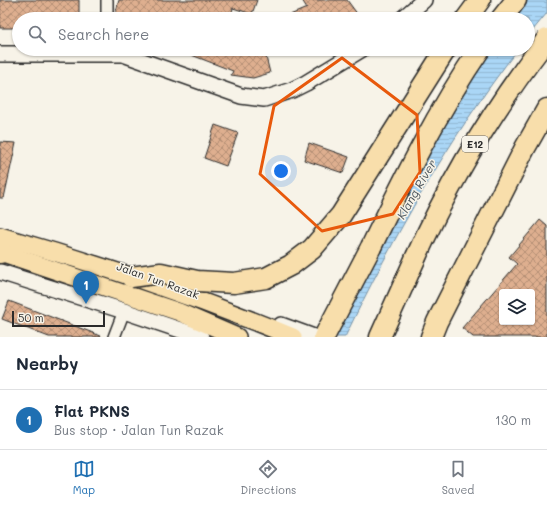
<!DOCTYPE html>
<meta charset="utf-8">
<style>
body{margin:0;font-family:Mali,sans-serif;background:#f6f6f7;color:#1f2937}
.controls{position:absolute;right:12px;bottom:12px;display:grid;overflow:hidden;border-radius:4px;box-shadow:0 1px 3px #0004}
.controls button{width:36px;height:36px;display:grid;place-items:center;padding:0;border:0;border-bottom:1px solid #e0e1e3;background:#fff;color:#1f2937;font:20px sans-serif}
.scale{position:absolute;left:12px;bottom:10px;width:93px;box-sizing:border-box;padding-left:4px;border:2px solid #2b2b2b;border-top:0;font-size:11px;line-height:14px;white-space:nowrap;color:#2b2b2b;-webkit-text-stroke:3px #f7f3e8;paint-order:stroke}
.you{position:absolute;left:281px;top:171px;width:14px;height:14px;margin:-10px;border:3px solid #fff;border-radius:50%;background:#1a73e8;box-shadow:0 0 0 6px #1a73e833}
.badge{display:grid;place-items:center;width:26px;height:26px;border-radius:50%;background:#1f6fb2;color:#fff;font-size:13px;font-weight:700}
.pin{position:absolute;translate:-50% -33px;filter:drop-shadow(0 1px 2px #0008)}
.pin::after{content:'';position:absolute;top:21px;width:14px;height:12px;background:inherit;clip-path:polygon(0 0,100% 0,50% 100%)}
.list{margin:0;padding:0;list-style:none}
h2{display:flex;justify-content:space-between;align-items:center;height:52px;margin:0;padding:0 16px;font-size:17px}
h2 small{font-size:13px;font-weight:400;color:#747a83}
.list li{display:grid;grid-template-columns:26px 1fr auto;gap:12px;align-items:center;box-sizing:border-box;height:60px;padding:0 16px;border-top:1px solid #e0e1e3}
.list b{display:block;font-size:15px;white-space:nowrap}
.list p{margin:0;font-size:13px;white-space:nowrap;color:#747a83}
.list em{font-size:13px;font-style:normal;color:#747a83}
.icon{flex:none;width:22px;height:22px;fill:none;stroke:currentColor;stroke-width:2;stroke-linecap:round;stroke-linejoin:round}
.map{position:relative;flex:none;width:547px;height:337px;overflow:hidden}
.search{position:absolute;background:#fff;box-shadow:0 1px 3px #0004;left:12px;right:12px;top:12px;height:44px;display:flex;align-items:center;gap:10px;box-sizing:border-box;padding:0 14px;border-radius:22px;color:#747a83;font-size:15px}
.sheet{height:112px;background:#fff}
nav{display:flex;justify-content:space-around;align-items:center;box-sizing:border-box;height:56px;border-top:1px solid #e0e1e3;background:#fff;font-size:11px;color:#747a83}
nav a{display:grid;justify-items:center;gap:2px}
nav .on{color:#1f6fb2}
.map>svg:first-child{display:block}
</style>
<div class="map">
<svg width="547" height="337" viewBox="0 0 547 337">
<defs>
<pattern id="water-rules" width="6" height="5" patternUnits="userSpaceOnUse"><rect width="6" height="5" fill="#aad6f6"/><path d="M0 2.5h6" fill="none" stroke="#92b8d3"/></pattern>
<pattern id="building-cross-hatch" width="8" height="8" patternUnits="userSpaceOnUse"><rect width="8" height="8" fill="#deaf8f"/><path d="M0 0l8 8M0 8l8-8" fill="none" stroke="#b48f75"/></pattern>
</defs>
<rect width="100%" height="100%" fill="#f7f3e8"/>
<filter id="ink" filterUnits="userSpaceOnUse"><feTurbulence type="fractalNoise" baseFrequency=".025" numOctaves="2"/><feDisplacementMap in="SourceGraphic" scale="8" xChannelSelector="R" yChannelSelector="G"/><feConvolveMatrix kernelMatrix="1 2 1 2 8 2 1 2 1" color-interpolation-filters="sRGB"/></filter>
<g filter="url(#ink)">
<g fill="url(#water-rules)" stroke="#7792a5">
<polygon points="528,0 547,0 547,13 528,36 528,19 513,19"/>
<path d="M489 49H518C449 138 394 236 345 337H330L376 242Z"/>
</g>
<g fill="url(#building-cross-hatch)" stroke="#2b2b2b" fill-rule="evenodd">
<polygon points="0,0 79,0 79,19 19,19 19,28 0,28"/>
<polygon points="119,0 257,0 252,14 233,8 230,19 114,19"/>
<polygon points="302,0 347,0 358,15 353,19 280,19 307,8"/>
<polygon points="176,49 264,49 270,73 253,78 231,75 233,71"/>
<polygon points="215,125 238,133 226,166 204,158"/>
<polygon points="0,142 16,143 4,198 0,198"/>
<polygon points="309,143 349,157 343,173 304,160"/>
<path d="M540 220 547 226V337H473L462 328 517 264 509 257ZM502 292H532V322H502Z"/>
<polygon points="9,301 101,336 101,337 49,337 2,319"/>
</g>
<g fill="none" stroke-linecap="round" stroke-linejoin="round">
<defs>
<g id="street">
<polyline points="107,19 107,0"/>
<polyline points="114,337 124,311"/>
</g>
<g id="secondary">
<polyline points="402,19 424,0"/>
<polyline points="0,54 123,54 241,96 264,99 292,90 306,83 362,49"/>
<polyline points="0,272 124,311 201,337"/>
<polyline points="281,325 314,337"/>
</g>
<g id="primary">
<path d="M0 236C99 264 198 298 293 337"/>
<polyline points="0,252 179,312 237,337"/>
</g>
<g id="highway">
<polyline points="466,19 480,0"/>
<polyline points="501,19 516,0"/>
<polyline points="0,253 2,252"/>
<polyline points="324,337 371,247"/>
<polyline points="380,337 416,257"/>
<polyline points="431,337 437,322 525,148 547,109"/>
</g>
</defs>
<use href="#street" stroke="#2b2b2b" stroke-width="14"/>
<use href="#secondary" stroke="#2b2b2b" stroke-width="18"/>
<use href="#primary" stroke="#2b2b2b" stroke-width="20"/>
<use href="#highway" stroke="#2b2b2b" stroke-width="23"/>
<use href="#street" stroke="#f7f3e8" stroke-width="11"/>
<use href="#secondary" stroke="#f7f3e8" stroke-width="15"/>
<use href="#primary" stroke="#f8deab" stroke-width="17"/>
<use href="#highway" stroke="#f8deab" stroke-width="20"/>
<defs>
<g id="highway-bridge">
<path d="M371 247C404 179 437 112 480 49"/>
<path d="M416 257C451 179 495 106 547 39"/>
<polyline points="131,277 161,273 197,281 234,283 266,278 291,265 312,249 341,215 446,49"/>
</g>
</defs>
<use href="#highway-bridge" stroke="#2b2b2b" stroke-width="23" stroke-linecap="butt"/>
<use href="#highway-bridge" stroke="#f8deab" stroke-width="20"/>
</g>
</g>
<path fill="none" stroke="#e8590c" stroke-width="3" stroke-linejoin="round" d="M342 58 417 115 420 172 393 214 322 231 260 174 274 106Z"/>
<g text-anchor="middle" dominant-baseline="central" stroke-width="3" stroke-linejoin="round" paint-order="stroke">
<rect fill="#f7f3e8" stroke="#686764" stroke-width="1" x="462" y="136" width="26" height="16" rx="3"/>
<g font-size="10" font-weight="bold" fill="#2b2b2b">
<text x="475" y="144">E12</text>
</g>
<g font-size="11" fill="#2b2b2b" stroke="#f7f3e8">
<text transform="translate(158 280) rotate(20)">Jalan Tun Razak</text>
</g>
<g font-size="12" font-style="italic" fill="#4b565e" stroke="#f7f3e8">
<text transform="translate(416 189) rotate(-60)">Klang River</text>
</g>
</g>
</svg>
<div class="controls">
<button><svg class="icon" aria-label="layers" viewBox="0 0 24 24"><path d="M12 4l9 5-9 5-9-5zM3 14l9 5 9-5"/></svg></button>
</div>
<div class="scale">50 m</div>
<div class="you"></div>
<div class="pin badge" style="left:86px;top:304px">1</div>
<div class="search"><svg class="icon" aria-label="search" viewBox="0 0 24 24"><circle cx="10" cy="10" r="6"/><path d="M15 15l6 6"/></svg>Search here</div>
</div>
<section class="sheet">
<h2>Nearby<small></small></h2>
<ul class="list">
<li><span class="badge">1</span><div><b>Flat PKNS</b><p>Bus stop · Jalan Tun Razak</p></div><em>130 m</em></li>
</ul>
</section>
<nav>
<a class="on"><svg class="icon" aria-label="map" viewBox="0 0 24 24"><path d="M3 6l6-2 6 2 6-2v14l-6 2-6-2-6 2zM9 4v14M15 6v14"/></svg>Map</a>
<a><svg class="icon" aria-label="directions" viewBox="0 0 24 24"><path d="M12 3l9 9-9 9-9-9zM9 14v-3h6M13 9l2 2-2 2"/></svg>Directions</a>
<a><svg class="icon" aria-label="saved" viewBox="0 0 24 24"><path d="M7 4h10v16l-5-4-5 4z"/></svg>Saved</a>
</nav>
